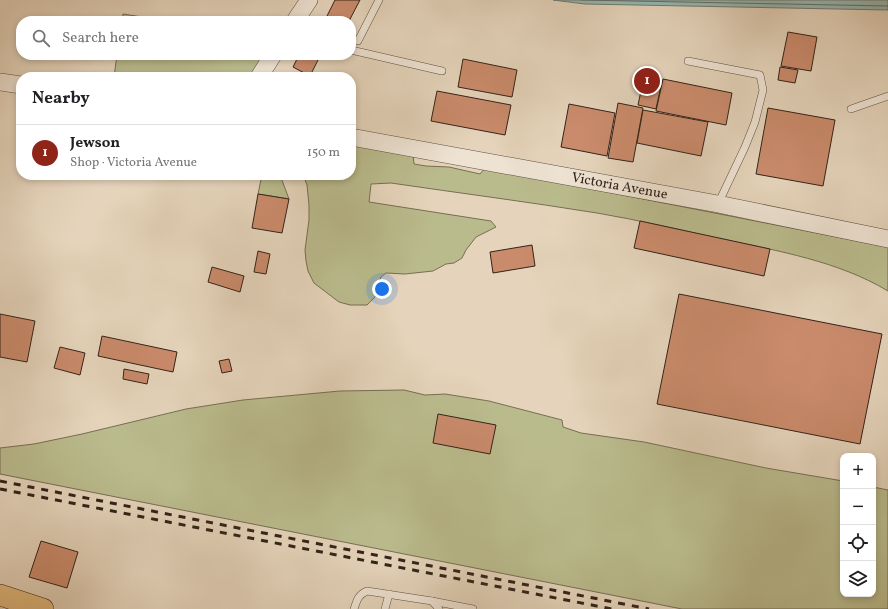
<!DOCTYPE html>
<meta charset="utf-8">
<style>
body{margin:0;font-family:Vollkorn,serif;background:#f6f6f6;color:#202124}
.controls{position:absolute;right:12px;bottom:12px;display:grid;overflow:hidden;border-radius:8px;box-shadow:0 2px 6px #0003}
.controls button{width:36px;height:36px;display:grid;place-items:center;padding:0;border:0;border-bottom:1px solid #e0e0e0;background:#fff;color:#202124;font:20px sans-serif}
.you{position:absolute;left:382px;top:289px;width:14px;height:14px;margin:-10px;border:3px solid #fff;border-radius:50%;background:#1a73e8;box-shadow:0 0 0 6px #1a73e833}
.badge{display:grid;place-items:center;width:26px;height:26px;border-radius:50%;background:#8f2418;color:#fff;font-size:13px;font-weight:700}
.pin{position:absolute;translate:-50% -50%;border:2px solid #fff;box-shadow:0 1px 4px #0006}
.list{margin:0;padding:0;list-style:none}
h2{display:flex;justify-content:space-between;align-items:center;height:52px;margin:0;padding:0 16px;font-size:17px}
h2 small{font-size:13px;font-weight:400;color:#757577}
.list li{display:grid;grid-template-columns:26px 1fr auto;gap:12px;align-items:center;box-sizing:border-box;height:56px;padding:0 16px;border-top:1px solid #e0e0e0}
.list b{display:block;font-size:15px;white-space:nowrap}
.list p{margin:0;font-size:13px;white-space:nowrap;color:#757577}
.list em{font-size:13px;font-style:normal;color:#757577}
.icon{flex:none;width:22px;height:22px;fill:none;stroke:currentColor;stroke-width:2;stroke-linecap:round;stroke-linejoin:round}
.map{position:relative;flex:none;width:888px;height:609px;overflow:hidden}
.search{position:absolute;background:#fff;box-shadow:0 2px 6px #0003;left:16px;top:16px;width:340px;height:44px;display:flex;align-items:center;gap:10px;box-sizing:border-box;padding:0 14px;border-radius:16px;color:#757577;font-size:15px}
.panel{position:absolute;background:#fff;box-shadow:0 2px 6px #0003;left:16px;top:72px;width:340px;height:108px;border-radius:16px}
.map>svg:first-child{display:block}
</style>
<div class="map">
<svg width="888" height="609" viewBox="0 0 888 609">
<rect width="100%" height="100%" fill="#e5d4bb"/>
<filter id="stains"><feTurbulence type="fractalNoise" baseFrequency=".005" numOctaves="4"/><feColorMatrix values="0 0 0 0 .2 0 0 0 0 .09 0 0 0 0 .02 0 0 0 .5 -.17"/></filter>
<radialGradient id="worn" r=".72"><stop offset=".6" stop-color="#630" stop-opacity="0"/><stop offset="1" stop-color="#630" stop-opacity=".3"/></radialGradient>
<g fill="#babb8d" stroke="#766f53">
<polygon points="123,14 168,21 122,21"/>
<polygon points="117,55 262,55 258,77 114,77"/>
<path d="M351 143 413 154 414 164 426 166 449 167 480 174 485 168 888 247V291C838 261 778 251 722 239 680 230 639 220 597 213 529 202 459 193 391 183L371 184 369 202 491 221 496 227 476 237 466 250 462 258 454 263 446 264 433 271 405 274 386 273 381 277 379 283 381 288 374 298 367 305H350L339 302 314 283 308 271 306 261 305 250 309 220V205L307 185 303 175H351Z"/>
<polygon points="262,175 280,175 289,199 258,194"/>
<polygon points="404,390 425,395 445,394 489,401 562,420 563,427 581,433 644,442 766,468 843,481 843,594 873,594 873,487 888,490 888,609 682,609 0,474 0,448 34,444 82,434 186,409 243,400 340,391"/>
</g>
<polygon fill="#96b8b3" stroke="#6e7c75" points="553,0 888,0 888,10 585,4"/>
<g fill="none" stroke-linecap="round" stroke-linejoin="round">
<polyline stroke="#646e66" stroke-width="1" points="581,0 888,6"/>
</g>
<g fill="#ca8b6c" stroke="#322319">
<polygon points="335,0 360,0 349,21 332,21 326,18"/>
<polygon points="788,32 817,37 811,71 781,66"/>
<polygon points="299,55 318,55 320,56 310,76 293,67"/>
<polygon points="463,59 517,70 512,97 458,87"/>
<polygon points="780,67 798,70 795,83 778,80"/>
<polygon points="644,77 662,81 656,109 638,105"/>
<polygon points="663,79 732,93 726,125 656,111"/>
<polygon points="437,91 511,105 505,135 431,121"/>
<polygon points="618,103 643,108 633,162 608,158"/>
<polygon points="569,104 615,113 607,156 561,147"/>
<polygon points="768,108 835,120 823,186 756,174"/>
<polygon points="643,110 708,122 701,156 637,143"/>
<polygon points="258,194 289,199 282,233 252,228"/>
<polygon points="640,221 770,249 764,276 634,248"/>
<polygon points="532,245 535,266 493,273 490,252"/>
<polygon points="258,251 270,254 266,274 254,272"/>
<polygon points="212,267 244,276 240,292 208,282"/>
<polygon points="679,294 882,334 860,444 657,404"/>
<polygon points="0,314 35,321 27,362 0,357"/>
<polygon points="102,336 177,352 173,372 98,356"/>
<polygon points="60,347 85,353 80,375 54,368"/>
<polygon points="229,359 232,371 222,373 219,361"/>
<polygon points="124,369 149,374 147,384 123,379"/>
<polygon points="438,414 496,425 490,454 433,443"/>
<polygon points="41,541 78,552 67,588 29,577"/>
</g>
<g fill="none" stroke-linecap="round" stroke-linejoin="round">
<defs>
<g id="service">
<polyline points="351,39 358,41 379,0"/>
<polyline points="351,50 442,71"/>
<polyline points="688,61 760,75 763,90 755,122 745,147 718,204"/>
<polyline points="851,109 888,96"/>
<polyline points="432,601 473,609"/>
<path d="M354 609C357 600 358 595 367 591L432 601 439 609"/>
<polyline points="385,609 389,594"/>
</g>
<g id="tertiary">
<polyline points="295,21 309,0"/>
<polyline points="259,77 273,55"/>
<polyline points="0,82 21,85"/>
<path id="s1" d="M351 137 718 204 888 239"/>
</g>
<polyline id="primary" points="0,595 43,609"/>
</defs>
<use href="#service" stroke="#5f4f42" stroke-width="8"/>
<use href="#tertiary" stroke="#5f4f42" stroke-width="18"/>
<use href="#primary" stroke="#322319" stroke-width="22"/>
<use href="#service" stroke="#eee3d3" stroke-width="7"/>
<use href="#tertiary" stroke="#eee3d3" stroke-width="17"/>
<use href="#primary" stroke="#e2ba7e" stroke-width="21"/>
<g stroke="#322319" stroke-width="3" stroke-dasharray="7 7" stroke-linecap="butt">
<polyline points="0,481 649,609"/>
<polyline points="0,489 612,609"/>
</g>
</g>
<g text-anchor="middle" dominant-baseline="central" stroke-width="3" stroke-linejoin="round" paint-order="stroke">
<g font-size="14" fill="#322319" stroke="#eee3d3">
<text stroke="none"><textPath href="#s1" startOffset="273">Victoria Avenue</textPath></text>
</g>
</g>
<rect width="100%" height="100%" filter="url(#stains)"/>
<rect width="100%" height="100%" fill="url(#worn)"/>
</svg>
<div class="controls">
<button>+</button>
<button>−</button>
<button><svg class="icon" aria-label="locate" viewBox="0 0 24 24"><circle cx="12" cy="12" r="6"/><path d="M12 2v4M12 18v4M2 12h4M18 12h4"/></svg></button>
<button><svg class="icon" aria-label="layers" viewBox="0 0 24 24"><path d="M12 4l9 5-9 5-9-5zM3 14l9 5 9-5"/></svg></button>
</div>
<div class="you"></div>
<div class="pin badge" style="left:647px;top:81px">1</div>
<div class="search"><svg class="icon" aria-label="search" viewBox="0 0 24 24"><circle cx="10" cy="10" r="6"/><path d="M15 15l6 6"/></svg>Search here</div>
<section class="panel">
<h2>Nearby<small></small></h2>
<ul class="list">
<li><span class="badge">1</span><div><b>Jewson</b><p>Shop · Victoria Avenue</p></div><em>150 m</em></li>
</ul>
</section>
</div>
